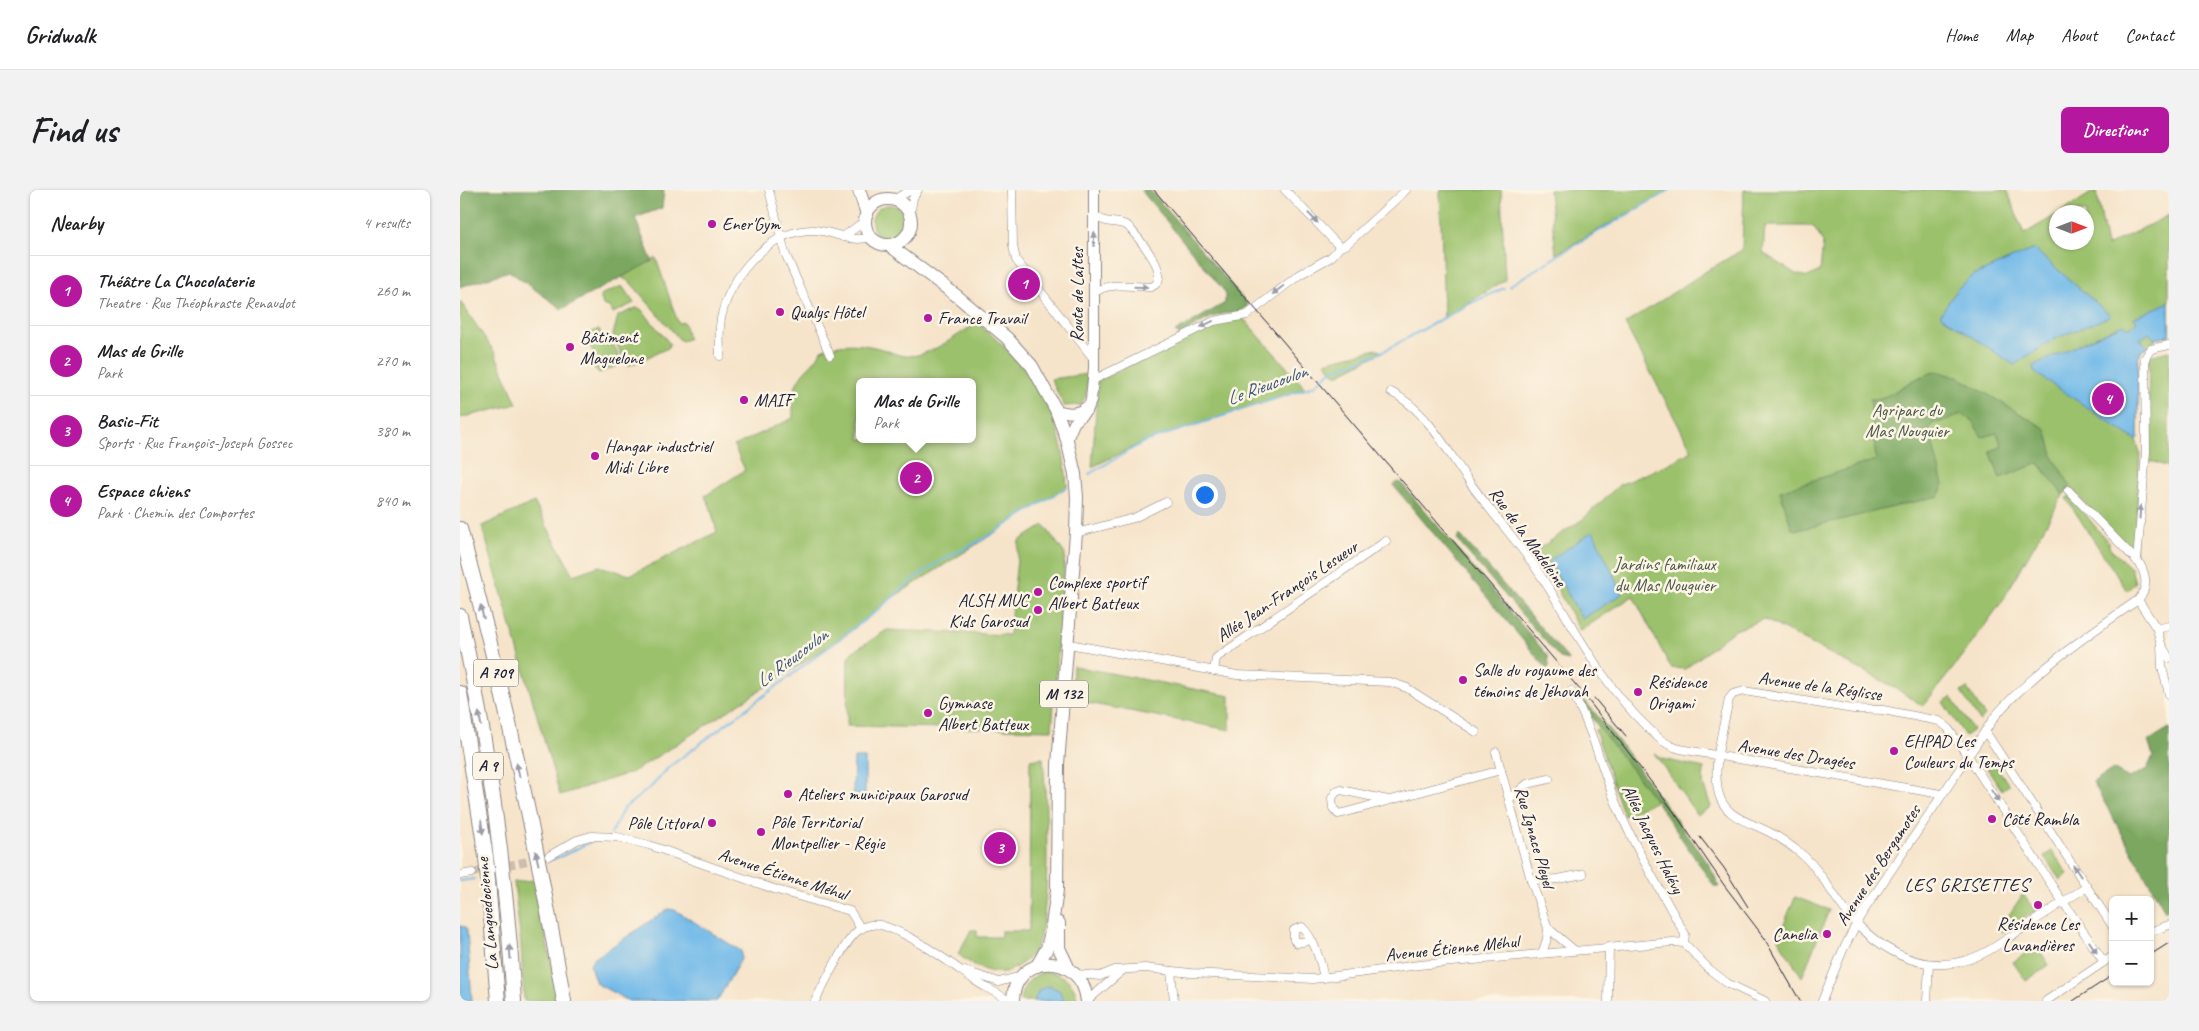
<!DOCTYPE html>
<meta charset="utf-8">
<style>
body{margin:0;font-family:Caveat,sans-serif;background:#f2f2f2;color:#202124}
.controls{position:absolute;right:15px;bottom:15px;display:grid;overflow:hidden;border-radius:8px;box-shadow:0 1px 4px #0004}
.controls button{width:45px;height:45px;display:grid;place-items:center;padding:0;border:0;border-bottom:1px solid #e0e0e0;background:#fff;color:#202124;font:25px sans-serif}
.compass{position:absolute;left:1589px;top:15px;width:45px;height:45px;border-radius:50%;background:#fff;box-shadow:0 1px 4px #0004;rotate:90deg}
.you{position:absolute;left:744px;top:304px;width:18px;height:18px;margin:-12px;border:4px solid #fff;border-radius:50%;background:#1a73e8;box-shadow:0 0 0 8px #1a73e833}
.badge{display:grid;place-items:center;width:32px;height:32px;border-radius:50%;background:#b5179e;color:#fff;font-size:16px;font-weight:700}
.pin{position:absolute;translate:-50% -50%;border:2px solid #fff;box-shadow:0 1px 5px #0006}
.popup{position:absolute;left:396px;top:188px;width:120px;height:65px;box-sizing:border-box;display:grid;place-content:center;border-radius:8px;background:#fff;filter:drop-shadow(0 1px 4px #0005);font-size:16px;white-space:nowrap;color:#757577}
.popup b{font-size:19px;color:#202124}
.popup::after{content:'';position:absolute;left:50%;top:100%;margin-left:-10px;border:10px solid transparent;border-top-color:#fff}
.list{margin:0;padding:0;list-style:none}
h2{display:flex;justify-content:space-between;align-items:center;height:65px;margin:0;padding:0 20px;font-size:21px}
h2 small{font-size:16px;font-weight:400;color:#757577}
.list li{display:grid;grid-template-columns:32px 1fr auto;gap:15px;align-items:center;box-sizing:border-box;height:70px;padding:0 20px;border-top:1px solid #e0e0e0}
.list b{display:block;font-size:19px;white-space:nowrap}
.list p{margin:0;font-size:16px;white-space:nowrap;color:#757577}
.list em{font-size:16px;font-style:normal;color:#757577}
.map{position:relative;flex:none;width:1709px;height:811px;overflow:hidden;border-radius:8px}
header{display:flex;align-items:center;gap:30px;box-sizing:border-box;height:70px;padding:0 25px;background:#fff;border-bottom:1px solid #e0e0e0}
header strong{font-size:24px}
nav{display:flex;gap:28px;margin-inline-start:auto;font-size:18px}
.intro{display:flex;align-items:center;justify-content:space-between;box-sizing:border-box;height:120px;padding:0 30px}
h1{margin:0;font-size:35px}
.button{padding:12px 22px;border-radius:8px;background:#b5179e;color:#fff;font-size:18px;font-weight:700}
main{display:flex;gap:30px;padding:0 30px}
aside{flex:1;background:#fff;border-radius:8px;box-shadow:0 1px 4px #0004}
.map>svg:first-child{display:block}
</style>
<header>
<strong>Gridwalk</strong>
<nav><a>Home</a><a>Map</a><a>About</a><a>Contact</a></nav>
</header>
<div class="intro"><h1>Find us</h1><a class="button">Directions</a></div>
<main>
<aside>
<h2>Nearby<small>4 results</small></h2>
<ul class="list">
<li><span class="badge">1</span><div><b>Théâtre La Chocolaterie</b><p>Theatre · Rue Théophraste Renaudot</p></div><em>260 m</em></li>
<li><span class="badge">2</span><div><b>Mas de Grille</b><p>Park</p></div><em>270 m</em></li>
<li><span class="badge">3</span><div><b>Basic-Fit</b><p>Sports · Rue François-Joseph Gossec</p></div><em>380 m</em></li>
<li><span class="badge">4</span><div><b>Espace chiens</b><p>Park · Chemin des Comportes</p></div><em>840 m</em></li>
</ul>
</aside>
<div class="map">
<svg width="1709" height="811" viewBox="0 0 1709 811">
<rect width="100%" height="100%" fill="#fcf5e5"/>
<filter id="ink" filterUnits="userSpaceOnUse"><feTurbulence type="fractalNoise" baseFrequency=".02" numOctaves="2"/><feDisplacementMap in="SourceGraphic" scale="10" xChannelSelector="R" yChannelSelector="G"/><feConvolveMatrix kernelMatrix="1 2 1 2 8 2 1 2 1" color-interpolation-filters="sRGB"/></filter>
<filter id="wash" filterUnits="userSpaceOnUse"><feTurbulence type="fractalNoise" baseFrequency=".0096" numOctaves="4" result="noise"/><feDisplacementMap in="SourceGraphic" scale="20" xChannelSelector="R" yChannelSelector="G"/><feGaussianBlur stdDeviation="1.12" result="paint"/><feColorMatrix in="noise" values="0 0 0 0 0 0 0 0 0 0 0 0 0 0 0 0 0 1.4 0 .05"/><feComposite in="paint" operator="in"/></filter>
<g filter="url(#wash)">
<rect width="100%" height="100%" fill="#f6e4ca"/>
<g fill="#9bc16c" stroke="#5e7254" fill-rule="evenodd">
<polygon points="981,0 1041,0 1045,90 984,128 980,2"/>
<polygon points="1089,0 1210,0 1096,64"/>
<path d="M1284 0H1547L1564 44 1596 25V52H1626V22H1601L1636 0 1647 56 1709 25V146L1695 149 1688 157 1682 160 1678 169V248L1676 250 1680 262 1675 364 1666 359 1611 298 1603 305 1541 413 1502 467 1463 516 1432 496 1304 429 1273 441 1225 479 1211 478 1173 406 1120 441 1081 369 1074 362 1123 329 1159 295 1202 277 1232 261 1165 134 1248 80 1282 60ZM1305 36H1353L1363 52 1360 81 1348 87 1336 84 1303 63Z"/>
<circle cx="429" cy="32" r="17"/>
<polygon points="196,68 218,133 224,132 228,149 221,151 170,92 161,87"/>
<polygon points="162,96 174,113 153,123 149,117 143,115 140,105"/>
<polygon points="0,111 35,163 57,214 0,228"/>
<polygon points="176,118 181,119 210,154 208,158 170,175 166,175 153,145 158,126"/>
<polygon points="784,129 846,199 684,252 632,277 638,191 755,133"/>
<path d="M517 133C573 178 603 223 607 297L432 408 386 445 173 582 100 605 22 336 74 312 113 385 139 376 170 385 257 342 250 316 245 306 285 280 274 256 333 228C333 214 332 201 339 189 345 178 357 172 361 160 379 152 402 153 422 159 432 162 440 167 451 166 474 164 498 144 517 133ZM400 192H512V249H400Z"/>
<polygon points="139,139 141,144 150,147 162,174 139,183 134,178 137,176 138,172 125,145"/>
<polygon points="916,159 922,162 876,186 865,172"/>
<polygon points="1709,161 1709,277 1688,270 1689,166"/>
<polygon points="628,184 626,205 621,215 604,216 591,189"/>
<polygon points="1610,306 1648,352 1650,359 1671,378 1675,393 1667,401 1606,308"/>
<polygon points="584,335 605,364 592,540 387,536 388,468 392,462 427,440 549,445 559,351"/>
<polygon points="613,476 770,506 770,540 612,510"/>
<polygon points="1507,498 1525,526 1520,531 1501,502"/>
<polygon points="1491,507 1513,540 1505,546 1483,512"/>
<polygon points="1141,538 1196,611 1164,626 1135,540"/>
<polygon points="1194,563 1202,569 1244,578 1243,594 1251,617 1237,625"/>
<path d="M583 568C586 605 593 731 575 759 570 768 562 774 553 779 535 789 511 775 498 764L511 740H517V747H541V741H569L570 570Z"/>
<polygon points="1534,573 1549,595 1542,600 1527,578"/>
<polygon points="1592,661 1608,684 1600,690 1584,666"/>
<polygon points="75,690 98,811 64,811 61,755 54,692"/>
<polygon points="1563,704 1575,721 1542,742 1539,740"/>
<polygon points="1335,707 1369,720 1342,787 1318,749"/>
<polygon points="1577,756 1589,775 1566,791 1553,772"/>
<path d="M583 782C602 782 616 791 617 811H560C562 796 569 788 583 782Z"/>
</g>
<g fill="#7ca760" stroke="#4f644e">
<polygon points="0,0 204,0 202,18 175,28 192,71 102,119 49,81 0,97"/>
<path d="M681 0H690L785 111 788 115C781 126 770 121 759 125 746 128 733 138 720 145L715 142 765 113V102Z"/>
<path d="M1477 181 1500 188 1586 239 1594 269 1611 297 1603 305 1579 273 1540 288 1530 261 1542 257 1537 243 1522 247 1511 229 1501 224 1481 232 1473 233 1469 239 1483 295 1479 306 1338 340 1332 339 1320 301 1416 270 1410 209C1425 210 1434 201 1447 194 1456 188 1466 185 1477 181Z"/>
<polygon points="937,292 941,293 1088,466 1089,477 1087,479 933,295"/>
<polygon points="999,346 1001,346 1109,470 1100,468 1002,356 997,349"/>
<polygon points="1124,510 1156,548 1248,673 1260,697 1254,696 1196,611 1124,518"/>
<polygon points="1709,538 1709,719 1705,721 1633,592 1653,579 1669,588 1687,579 1693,566 1688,551"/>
</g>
<g fill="#71b9e9" stroke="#4a6e92">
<polygon points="1574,59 1651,126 1594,149 1554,175 1480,125 1498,98 1514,85"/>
<polygon points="1709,112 1709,146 1695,149 1689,143 1680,149 1688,157 1682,160 1678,169 1678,248 1676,250 1574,182 1573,176 1663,134 1668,138 1677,132 1673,128"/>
<polygon points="1133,341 1162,404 1122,429 1089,371"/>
<polygon points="394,568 405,568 405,605 393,605"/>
<polygon points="208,719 215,720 281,761 281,769 257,811 169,811 139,795 135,791 130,775 132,770"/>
<polygon points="0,736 5,737 7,741 12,811 0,811"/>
<polygon points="589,796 599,800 604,811 574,811 579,800"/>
</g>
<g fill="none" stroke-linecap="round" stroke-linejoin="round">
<g stroke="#71b9e9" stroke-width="2">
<polyline points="1049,96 1110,58 1210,0"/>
<polyline points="629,284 684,252 854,196 871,181 922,162 1007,115 1044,98"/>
<polyline points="151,644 163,619 192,596 209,577 414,423 455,388 484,369 525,348 607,297"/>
<polyline points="90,670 102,666 136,649 148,650"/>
<polyline points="0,691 14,689"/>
</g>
</g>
</g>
<g filter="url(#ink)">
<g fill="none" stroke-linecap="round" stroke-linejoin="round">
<polyline stroke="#ccbdad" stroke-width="8" stroke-dasharray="8 4" stroke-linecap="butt" points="12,683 81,668"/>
<defs>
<g id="minor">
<polyline points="309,0 325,63 370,165"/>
<polyline points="552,0 553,56 556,70 633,168"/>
<polyline points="825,0 880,57"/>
<polyline points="433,10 451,0"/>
<polyline points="450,25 453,8 458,0"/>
<path d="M634 25C648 36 656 29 668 36 676 46 716 88 691 97 673 97 649 91 634 103"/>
<polyline points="383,47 406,30"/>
<path d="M260 166C260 152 258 138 262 124 271 85 310 40 352 40 374 40 388 54 412 47"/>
<polyline points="633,190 754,131 787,125 839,85 871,67 880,57 886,55 946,0"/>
<path d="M931 202C967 220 985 258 1008 290 1029 320 1054 347 1075 377 1112 431 1138 490 1186 536 1196 546 1205 555 1220 559L1481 604"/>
<polyline points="616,343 674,328 706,312"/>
<polyline points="1677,371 1686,262 1685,168 1691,159 1709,155"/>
<polyline points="1678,410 1697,439 1701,454 1702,477 1709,504"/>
<polyline points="1697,439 1709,436"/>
<polyline points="609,454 777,485 930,492 947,498 1016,542"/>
<polyline points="1701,454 1709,468"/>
<polyline points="754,481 756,468 926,351"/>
<path d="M1111 501C1133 538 1141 579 1158 618 1177 662 1202 703 1225 744L1224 753"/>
<polyline points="1525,541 1653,737"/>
<polyline points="1036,562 1071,690 1088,738 1087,749 1082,763"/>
<polyline points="1049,609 1067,594 1089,589"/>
<polyline points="928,610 881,600 876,602 872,608 873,618 878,624 883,623 1041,580"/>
<polyline points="89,666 117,650 131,646 157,647 189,655 317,700 390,721 401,739"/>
<polyline points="0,685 12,683"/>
<polyline points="1071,690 1098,689 1123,684"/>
<path d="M1627 697C1619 702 1611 707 1603 712L1545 750C1492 789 1442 779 1396 733 1375 712 1363 681 1339 662 1330 655 1321 648 1311 643 1293 633 1271 630 1261 610 1249 583 1264 537 1269 509L1273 504 1284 501 1393 519 1423 520 1479 531 1487 537 1508 566 1598 705 1608 719 1644 772"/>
<polyline points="1088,738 1114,760"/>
<polyline points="1690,742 1709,735"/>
<path d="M851 750 837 753 834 750V740L842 737C854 748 861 772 864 788"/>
<polyline points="505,781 539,792 561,786"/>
<polyline points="711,781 714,811"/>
<polyline points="617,784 640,786 655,780 685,778 731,783 853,789 959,775 1213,752 1224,753 1249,779 1267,793 1305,811"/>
<path d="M355 811C364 795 385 749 399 740 406 735 416 733 424 736 456 747 486 770 513 789 524 798 538 802 548 811"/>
<polyline points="627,811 663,780"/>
<polyline points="1148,811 1149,756"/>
<path d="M1362 811 1383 760 1401 725 1536 525C1575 481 1630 443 1678 410 1688 398 1687 388 1680 374L1608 300"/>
<polyline points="1467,811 1469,775"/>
<polyline points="1586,811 1653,766"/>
</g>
<g id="tertiary">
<path d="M596 220C607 223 617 225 626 217"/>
<polyline points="607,250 614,233 628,219 631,210 634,178 634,0"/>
</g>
<g id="primary">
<polyline points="399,0 407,24"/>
<circle cx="428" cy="32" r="23"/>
<polyline points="429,55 497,106 547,148 572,176 596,220 607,250 615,284 617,307 616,343 598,574 597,700 591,742 587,758 577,776"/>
<polyline points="599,733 599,758 608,777"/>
<path d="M553 811C553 763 622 760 627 811"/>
</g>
<g id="motorway">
<path d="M0 339C43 493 77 654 104 811"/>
<path d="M0 426C28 553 46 681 54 811"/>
<polyline points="0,503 26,667 38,811"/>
</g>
</defs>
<use href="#minor" stroke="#8c8382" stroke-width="9"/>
<use href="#tertiary" stroke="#8c8382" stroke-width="12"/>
<use href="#primary" stroke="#8c8382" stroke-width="14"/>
<use href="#motorway" stroke="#8c8382" stroke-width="16"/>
<use href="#minor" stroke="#fff" stroke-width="8"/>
<use href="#tertiary" stroke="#fff" stroke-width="10"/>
<use href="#primary" stroke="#fff" stroke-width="12"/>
<use href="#motorway" stroke="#fff" stroke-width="14"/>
<g stroke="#22223b" stroke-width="1">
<polyline points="694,0 1121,501 1212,619 1264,695 1306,750"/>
<polyline points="1134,508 1166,546"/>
<polyline points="1240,647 1264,678 1288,717"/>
<polyline points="1303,746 1340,811"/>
<polyline points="1690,765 1709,753"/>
<polyline points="1613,811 1653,785"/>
</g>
</g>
<defs><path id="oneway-solid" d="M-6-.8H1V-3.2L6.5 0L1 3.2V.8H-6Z" transform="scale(1.25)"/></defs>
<g fill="#9c9ca7">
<use href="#oneway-solid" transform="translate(853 28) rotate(46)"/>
<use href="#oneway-solid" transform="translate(634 49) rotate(-90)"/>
<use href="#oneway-solid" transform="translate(681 97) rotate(2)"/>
<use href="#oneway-solid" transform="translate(818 100) rotate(143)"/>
<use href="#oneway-solid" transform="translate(747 134) rotate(154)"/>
<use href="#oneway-solid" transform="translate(1680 322) rotate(-86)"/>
<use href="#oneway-solid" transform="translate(22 422) rotate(-104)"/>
<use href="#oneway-solid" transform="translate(20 529) rotate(-100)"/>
<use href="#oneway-solid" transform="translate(58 580) rotate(-102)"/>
<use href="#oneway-solid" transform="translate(1535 606) rotate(57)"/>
<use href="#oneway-solid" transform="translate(22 637) rotate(83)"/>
<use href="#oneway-solid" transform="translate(77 668) rotate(-102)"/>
<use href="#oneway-solid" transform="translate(1617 681) rotate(-124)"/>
<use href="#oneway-solid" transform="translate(1633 757) rotate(56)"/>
<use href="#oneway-solid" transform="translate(50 762) rotate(-94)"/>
</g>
</g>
<g fill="#b5179e" stroke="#fcf5e5" stroke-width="2">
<circle cx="252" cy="34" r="5"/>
<circle cx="320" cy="122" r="5"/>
<circle cx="468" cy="128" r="5"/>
<circle cx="110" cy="157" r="5"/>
<circle cx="284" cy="210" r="5"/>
<circle cx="135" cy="266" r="5"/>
<circle cx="578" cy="402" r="5"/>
<circle cx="578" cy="420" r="5"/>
<circle cx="1003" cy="490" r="5"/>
<circle cx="1178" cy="502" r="5"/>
<circle cx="468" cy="523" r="5"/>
<circle cx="1434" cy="561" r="5"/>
<circle cx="328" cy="604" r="5"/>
<circle cx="1532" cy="629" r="5"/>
<circle cx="252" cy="633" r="5"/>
<circle cx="301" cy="642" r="5"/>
<circle cx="1578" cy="715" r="5"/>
<circle cx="1367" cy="744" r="5"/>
</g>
<g text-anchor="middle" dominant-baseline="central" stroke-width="5" stroke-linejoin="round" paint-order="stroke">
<g fill="#fcf5e5" stroke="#63616e" stroke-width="1">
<rect x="13.5" y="469.5" width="45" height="27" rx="4"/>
<rect x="580" y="490.5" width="48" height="27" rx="4"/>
<rect x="13" y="562.5" width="30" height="27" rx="4"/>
</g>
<g font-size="16" font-weight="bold" fill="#22223b">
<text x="36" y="483">A 709</text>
<text x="604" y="504">M 132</text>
<text x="28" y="576">A 9</text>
</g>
<g font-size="18" fill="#22223b" stroke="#fcf5e5" text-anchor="start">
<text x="262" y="34">Ener'Gym</text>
<text x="330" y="122">Qualys Hôtel</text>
<text x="478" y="128">France Travail</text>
<text x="120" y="147">Bâtiment<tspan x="120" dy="21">Maguelone</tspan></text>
<text x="294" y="210">MAIF</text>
<text x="145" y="256">Hangar industriel<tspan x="145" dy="21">Midi Libre</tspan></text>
<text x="588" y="392">Complexe sportif<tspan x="588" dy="21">Albert Batteux</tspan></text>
<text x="568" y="410" text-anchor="end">ALSH MUC<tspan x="568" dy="21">Kids Garosud</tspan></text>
<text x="1013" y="480">Salle du royaume des<tspan x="1013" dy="21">témoins de Jéhovah</tspan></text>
<text x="1188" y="492">Résidence<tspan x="1188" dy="21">Origami</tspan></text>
<text x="478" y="513">Gymnase<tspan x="478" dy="21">Albert Batteux</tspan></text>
<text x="1444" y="551">EHPAD Les<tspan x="1444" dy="21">Couleurs du Temps</tspan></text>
<text x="338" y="604">Ateliers municipaux Garosud</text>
<text x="1542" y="629">Côté Rambla</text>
<text x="311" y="632">Pôle Territorial<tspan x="311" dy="21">Montpellier - Régie</tspan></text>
<text x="242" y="633" text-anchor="end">Pôle Littoral</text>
<text x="1578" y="734" text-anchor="middle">Résidence Les<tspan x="1578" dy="21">Lavandières</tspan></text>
<text x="1357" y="744" text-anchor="end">Canelia</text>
</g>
<g font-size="18" fill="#22223b" stroke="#fcf5e5">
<text transform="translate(617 105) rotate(-90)">Route de Lattes</text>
<text transform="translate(1068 347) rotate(54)">Rue de la Madeleine</text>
<text transform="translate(827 401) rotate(-34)">Allée Jean-François Lesueur</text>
<text transform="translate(1360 496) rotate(8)">Avenue de la Réglisse</text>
<text transform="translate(1336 564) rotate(9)">Avenue des Dragées</text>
<text transform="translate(1075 647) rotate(74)">Rue Ignace Pleyel</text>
<text transform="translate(1193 649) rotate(64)">Allée Jacques Halévy</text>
<text transform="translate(1418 675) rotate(-57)">Avenue des Bergamotes</text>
<text transform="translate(323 684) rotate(18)">Avenue Étienne Méhul</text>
<text transform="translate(27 724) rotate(-95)">La Languedocienne</text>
<text transform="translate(992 758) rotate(-6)">Avenue Étienne Méhul</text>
</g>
<g font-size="18" fill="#4c5a4c" stroke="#fcf5e5">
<text x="1447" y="220">Agriparc du<tspan x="1447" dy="21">Mas Nouguier</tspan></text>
<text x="1205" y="374">Jardins familiaux<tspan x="1205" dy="21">du Mas Nouguier</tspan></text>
</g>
<g font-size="19" font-style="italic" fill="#3e5778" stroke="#fcf5e5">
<text transform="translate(807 195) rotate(-20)">Le Rieucoulon</text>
<text transform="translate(332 468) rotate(-37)">Le Rieucoulon</text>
</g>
<g font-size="19" letter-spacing="1" fill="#22223b" stroke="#fcf5e5">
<text x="1507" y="695">LES GRISETTES</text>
</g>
</g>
</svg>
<div class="controls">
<button>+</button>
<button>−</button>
</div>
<svg class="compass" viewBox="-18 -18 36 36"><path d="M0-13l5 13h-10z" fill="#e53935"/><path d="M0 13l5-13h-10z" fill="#757577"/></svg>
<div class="you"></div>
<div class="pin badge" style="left:564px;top:94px">1</div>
<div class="pin badge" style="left:456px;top:288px">2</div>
<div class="popup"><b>Mas de Grille</b>Park</div>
<div class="pin badge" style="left:540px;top:658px">3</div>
<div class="pin badge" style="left:1648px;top:209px">4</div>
</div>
</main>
